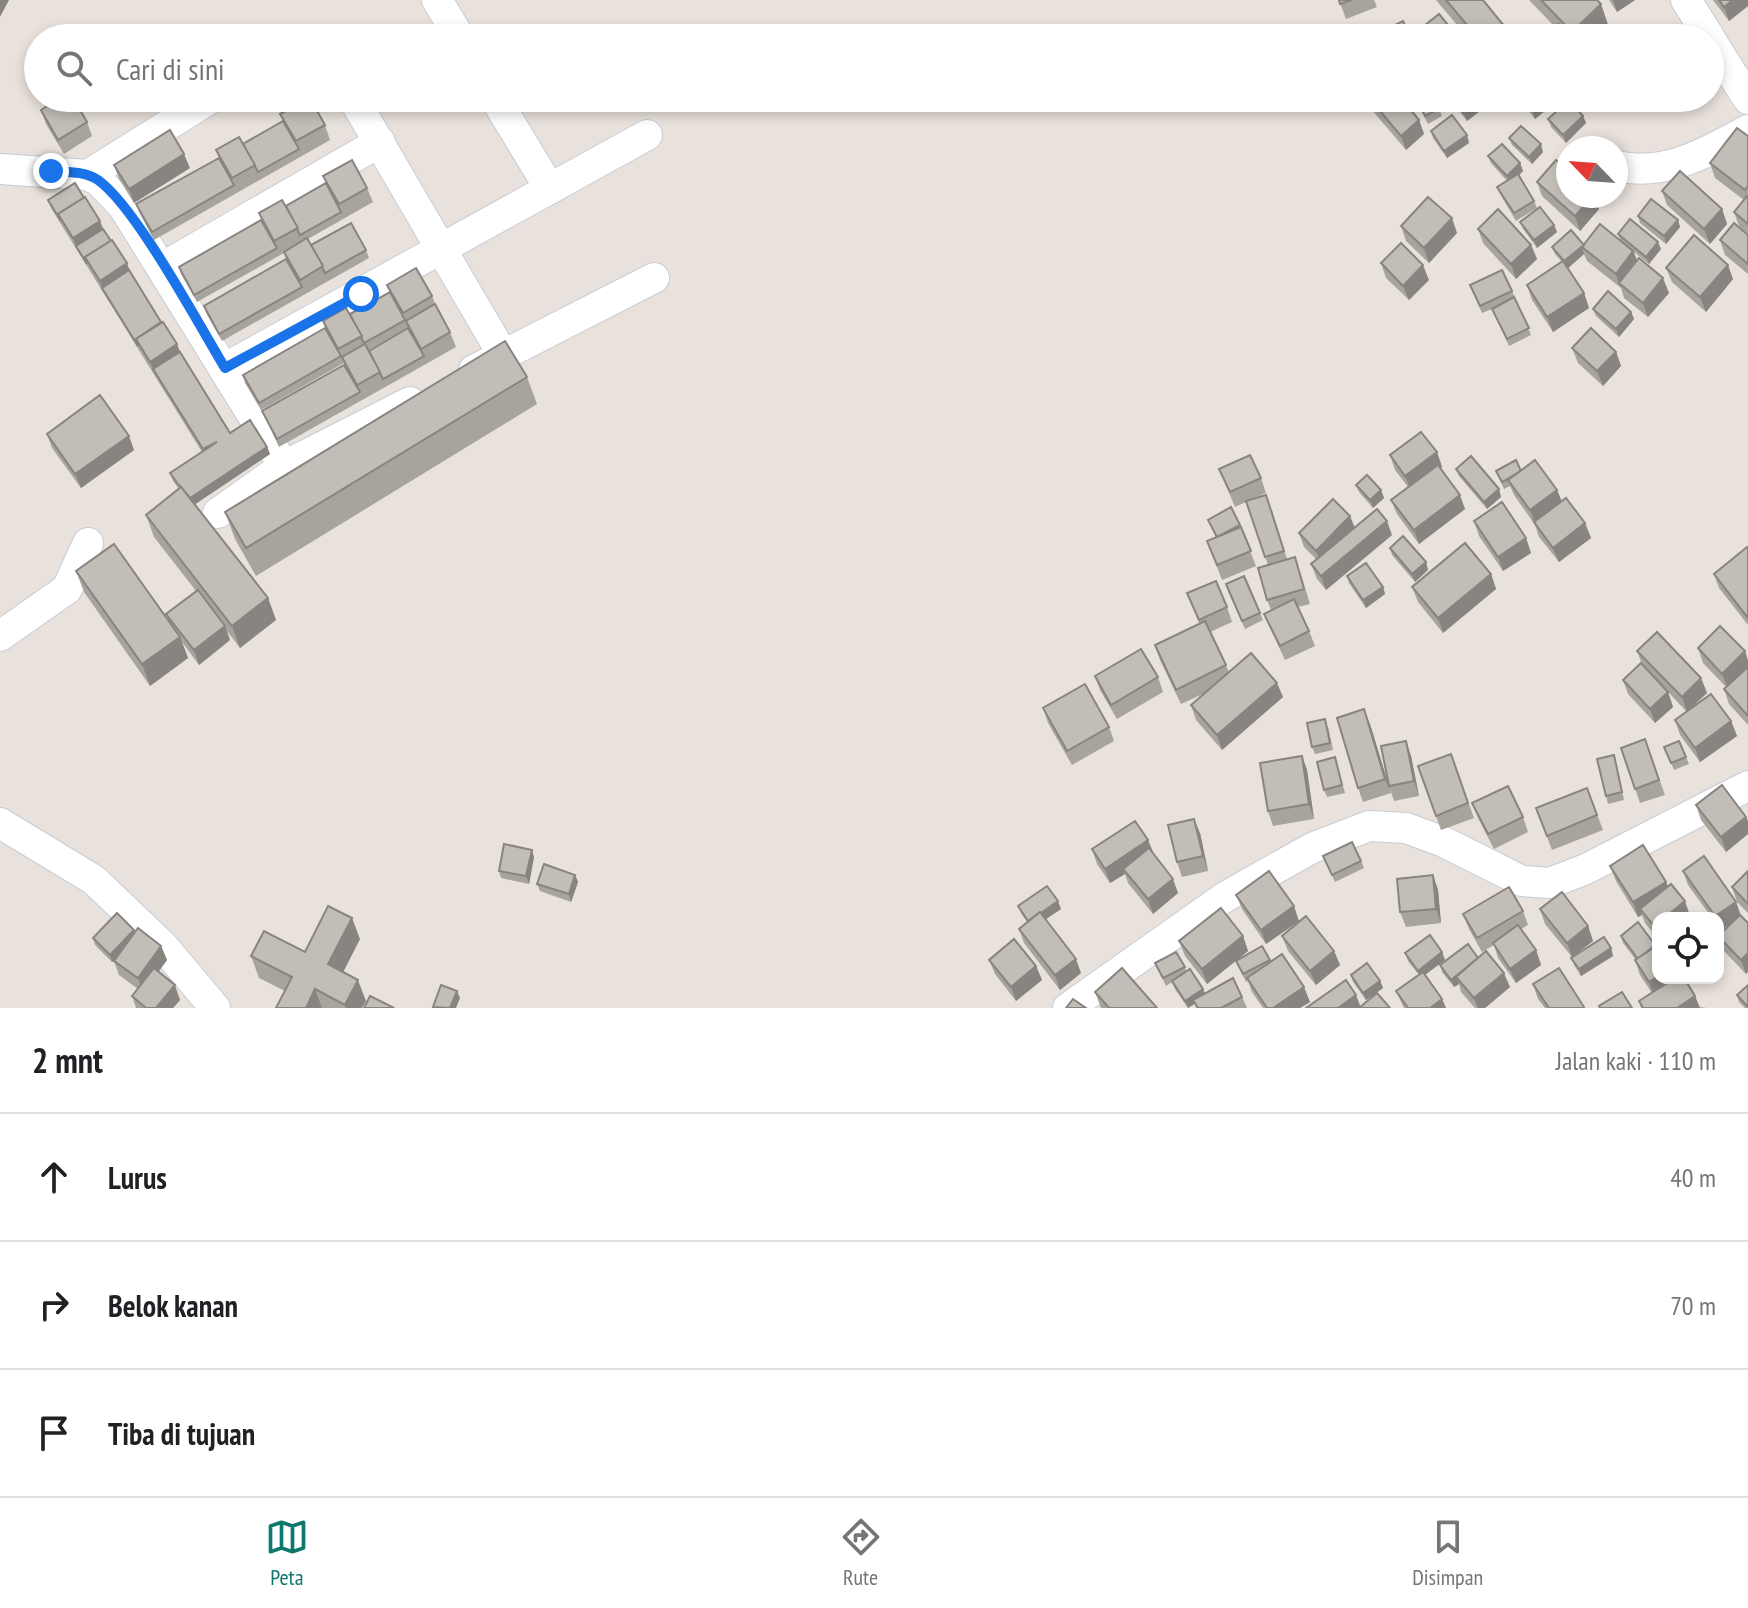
<!DOCTYPE html>
<html lang="id">
<meta charset="utf-8">
<style>
body{margin:0;font-family:"PT Sans Narrow",sans-serif;background:#f6f6f6;color:#202124}
.controls{position:absolute;right:24px;bottom:24px;display:grid;overflow:hidden;border-radius:16px;box-shadow:0 4px 12px #0003}
.controls button{width:72px;height:72px;display:grid;place-items:center;padding:0;border:0;border-bottom:2px solid #e0e0e0;background:#fff;color:#202124;font:40px sans-serif}
.compass{position:absolute;left:1556px;top:136px;width:72px;height:72px;border-radius:50%;background:#fff;box-shadow:0 4px 12px #0003;rotate:295deg}
.stop{position:absolute;width:24px;height:24px;margin:-18px;border:6px solid #1a73e8;border-radius:50%;background:#fff}
.stop.end{background:#1a73e8;border-color:#fff;box-shadow:0 2px 8px #0008}
.list{margin:0;padding:0;list-style:none}
h2{display:flex;justify-content:space-between;align-items:center;height:104px;margin:0;padding:0 32px;font-size:34px}
h2 small{font-size:26px;font-weight:400;color:#757577}
.list li{display:grid;grid-template-columns:52px 1fr auto;gap:24px;align-items:center;box-sizing:border-box;height:128px;padding:0 32px;border-top:2px solid #e0e0e0}
.list b{display:block;font-size:30px;white-space:nowrap}
.list em{font-size:26px;font-style:normal;color:#757577}
.icon{flex:none;width:44px;height:44px;fill:none;stroke:currentColor;stroke-width:2;stroke-linecap:round;stroke-linejoin:round}
.map{position:relative;flex:none;width:1748px;height:1008px;overflow:hidden}
.search{position:absolute;background:#fff;box-shadow:0 4px 12px #0003;left:24px;right:24px;top:24px;height:88px;display:flex;align-items:center;gap:20px;box-sizing:border-box;padding:0 28px;border-radius:44px;color:#757577;font-size:30px}
.sheet{height:488px;background:#fff}
nav{display:flex;justify-content:space-around;align-items:center;box-sizing:border-box;height:112px;border-top:2px solid #e0e0e0;background:#fff;font-size:22px;color:#757577}
nav a{display:grid;justify-items:center;gap:4px}
nav .on{color:#0f766e}
.map>svg:first-child{display:block}
</style>
<div class="map">
<svg width="1748" height="1008" viewBox="0 0 1748 1008">
<rect width="100%" height="100%" fill="#e9e2dc"/>
<g fill="none" stroke-linecap="round" stroke-linejoin="round">
<defs>
<g id="minor">
<polyline points="437,0 460,38"/>
<polyline points="1686,0 1710,38"/>
<polyline points="1710,39 1748,99"/>
<polyline points="353,98 503,355"/>
<polyline points="495,98 550,189"/>
<path d="M1616 166C1666 177 1705 153 1748 130"/>
<polyline points="0,169 88,175 99,181 123,206 284,466"/>
<polyline points="88,175 211,98"/>
<polyline points="163,267 380,142"/>
<polyline points="225,368 647,135"/>
<polyline points="474,370 654,278"/>
<polyline points="218,513 284,466 410,402"/>
<polyline points="0,636 67,589 88,543"/>
<polyline points="0,823 94,880 163,946 215,1008"/>
<polyline points="1068,1008 1225,897 1312,848 1369,826 1406,828 1444,842 1522,881 1550,883 1586,869 1748,786"/>
</g>
</defs>
<use href="#minor" stroke="#c7ccd5" stroke-width="32"/>
<use href="#minor" stroke="#fff" stroke-width="30"/>
</g>
<g fill="#a7a39d" fill-rule="evenodd">
<polygon points="1339,0 1374,0 1377,7 1346,19"/>
<polygon points="1436,0 1483,0 1514,38 1468,38"/>
<polygon points="1529,0 1597,0 1601,4 1608,25 1596,38 1543,38 1555,27"/>
<polygon points="1609,0 1635,0 1617,12"/>
<polygon points="1713,0 1748,0 1748,6 1729,21"/>
<polygon points="1408,32 1410,37 1457,36 1457,38 1375,38"/>
<polygon points="1367,98 1401,98 1419,120 1424,134 1406,150 1372,110"/>
<polygon points="1415,98 1434,98 1442,116 1428,124"/>
<polygon points="1451,98 1497,98 1467,121 1454,104"/>
<polygon points="1518,98 1561,98 1535,119"/>
<polygon points="41,110 87,122 92,136 64,154 46,124"/>
<polygon points="280,114 325,125 330,140 154,240 139,212 136,204 219,158 216,150 243,144 283,121"/>
<polygon points="1583,116 1586,123 1566,143 1551,127 1548,119"/>
<polygon points="1431,131 1467,135 1469,143 1447,158 1433,138"/>
<polygon points="1748,136 1748,234 1739,226 1734,212 1744,200 1715,178 1710,163"/>
<polygon points="1509,138 1543,152 1532,164 1512,145"/>
<polygon points="1488,156 1520,163 1523,171 1519,175 1534,201 1537,208 1516,221 1500,194 1497,187 1507,181 1491,163"/>
<polygon points="114,165 190,168 134,203 119,179"/>
<polygon points="323,176 367,188 373,202 308,239 311,245 366,250 369,258 222,341 206,313 204,306 286,259 284,253 197,302 181,274 179,267 261,220 259,213 286,206 326,183"/>
<polygon points="1537,182 1568,196 1594,196 1599,209 1580,231 1542,196"/>
<polygon points="1662,191 1722,209 1727,224 1710,244 1667,205"/>
<polygon points="48,200 103,229 127,263 129,270 230,433 267,447 270,454 195,504 268,598 276,620 240,648 227,631 230,640 199,665 182,642 188,658 150,686 84,592 76,571 169,622 166,614 196,591 154,537 146,515 179,489 173,481 170,473 202,452 51,208"/>
<polygon points="1638,216 1678,220 1680,227 1666,244 1640,223"/>
<polygon points="1520,222 1554,225 1557,232 1537,248 1523,229"/>
<polygon points="1401,226 1457,233 1429,263 1406,241"/>
<polygon points="1478,229 1531,245 1537,259 1516,279 1483,243"/>
<polygon points="1618,234 1661,249 1649,264 1634,252 1637,261 1669,293 1648,317 1624,298 1621,288 1587,261 1584,254 1568,268 1584,293 1589,308 1553,332 1532,300 1527,285 1562,262 1555,254 1552,247 1584,245 1620,240"/>
<polygon points="1748,235 1748,274 1725,255 1720,240"/>
<polygon points="1381,263 1429,280 1409,300 1386,278"/>
<polygon points="1666,268 1733,279 1706,312 1672,282"/>
<path d="M387 285 432 296 436 306 450 332 456 347 279 447 262 411 344 365V363L261 410 245 383 243 375 325 328 323 321 350 314 390 292ZM408 327V328L369 351 368 350Z"/>
<polygon points="1512,291 1531,335 1509,346 1492,309 1482,313 1473,292"/>
<polygon points="1593,309 1631,312 1634,319 1619,337 1596,316"/>
<polygon points="1572,348 1616,352 1621,366 1603,386 1578,363"/>
<polygon points="527,377 537,404 256,576 235,539 225,512"/>
<polygon points="47,434 134,450 81,488 52,448"/>
<polygon points="1437,452 1442,467 1440,468 1465,509 1419,544 1397,514 1391,500 1408,487 1395,470 1390,455"/>
<polygon points="1219,469 1261,478 1266,493 1249,500 1272,510 1287,559 1300,571 1310,604 1298,607 1309,631 1315,646 1285,660 1270,628 1264,614 1271,610 1267,600 1268,565 1246,502 1235,507"/>
<polygon points="1456,469 1499,489 1501,497 1487,509 1459,476"/>
<polygon points="1496,471 1521,471 1557,490 1561,501 1585,523 1591,538 1559,562 1539,537 1535,525 1514,495 1510,486 1504,489"/>
<polygon points="1356,485 1381,490 1384,498 1373,508 1359,492"/>
<polygon points="1350,516 1355,528 1392,535 1326,590 1317,579 1311,564 1317,560 1304,547 1299,533"/>
<polygon points="1208,520 1240,525 1256,566 1222,580 1207,541 1216,538"/>
<polygon points="1474,521 1526,538 1531,553 1503,571 1479,536"/>
<polygon points="1390,548 1426,562 1428,570 1415,582 1392,555"/>
<polygon points="1748,548 1748,625 1719,588 1714,574"/>
<polygon points="1491,574 1496,589 1443,633 1418,602 1412,587"/>
<polygon points="1244,576 1263,620 1245,629 1228,591"/>
<polygon points="1347,576 1383,587 1385,594 1366,608 1349,583"/>
<polygon points="1187,593 1227,607 1232,622 1210,632 1229,672 1283,697 1222,750 1196,720 1191,705 1205,693 1181,704 1160,660 1155,645 1199,623"/>
<polygon points="1698,648 1745,651 1748,661 1748,725 1729,704 1724,689 1726,687 1703,663"/>
<polygon points="1637,651 1701,678 1707,693 1688,710 1731,721 1737,736 1700,762 1680,735 1675,720 1687,712 1654,677 1668,692 1673,707 1655,723 1628,694 1623,680 1642,664"/>
<polygon points="1095,676 1158,677 1163,692 1117,719 1100,690"/>
<polygon points="1043,708 1109,727 1114,741 1072,765 1048,723"/>
<polygon points="1370,724 1391,793 1363,802 1358,788"/>
<polygon points="1328,726 1333,750 1315,754 1312,747"/>
<polygon points="1645,739 1665,795 1640,803 1621,748"/>
<polygon points="1406,741 1411,756 1419,796 1394,801 1389,786"/>
<polygon points="1679,741 1689,764 1674,770 1664,747"/>
<polygon points="1451,754 1474,818 1441,830 1418,766"/>
<polygon points="1614,755 1624,800 1608,804 1606,796"/>
<polygon points="1302,756 1307,770 1314,819 1273,826 1268,811"/>
<polygon points="1335,757 1345,793 1327,797 1324,790"/>
<polygon points="1587,788 1603,830 1552,850 1536,808"/>
<polygon points="1472,803 1523,817 1528,832 1494,849 1478,818"/>
<polygon points="1696,805 1748,821 1748,834 1726,852 1701,820"/>
<polygon points="1200,833 1208,871 1182,877 1177,862"/>
<polygon points="1092,849 1153,854 1178,893 1153,914 1128,883 1125,874 1110,883 1097,864"/>
<polygon points="1323,856 1361,861 1364,868 1335,882"/>
<polygon points="534,857 529,884 501,878 499,871"/>
<polygon points="1610,866 1666,882 1668,886 1690,916 1658,918 1658,939 1645,923 1642,915 1638,917 1616,881"/>
<polygon points="1683,871 1736,902 1741,916 1746,974 1723,950 1718,936 1734,921 1720,931 1718,927 1718,918 1712,918 1688,885"/>
<polygon points="1748,871 1748,913 1737,902 1732,887"/>
<polygon points="575,875 578,882 571,902 540,891 537,884"/>
<polygon points="1433,875 1438,890 1441,923 1406,927 1400,912"/>
<polygon points="1236,895 1299,921 1266,944 1242,909"/>
<polygon points="1018,906 1061,909 1046,919 1081,973 1060,990 1024,943 1019,929 1027,922 1021,913"/>
<polygon points="1540,909 1588,926 1593,941 1573,957 1611,948 1613,956 1581,976 1574,965 1572,957 1545,924"/>
<polygon points="1523,911 1528,925 1521,929 1536,950 1541,965 1516,983 1498,958 1494,945 1482,952 1469,929 1463,914"/>
<polygon points="135,932 161,946 167,960 158,972 180,1000 173,1008 136,1008 132,996 138,989 119,975 114,961 112,962 95,945 93,938"/>
<polygon points="1243,936 1248,951 1207,984 1185,956 1179,941"/>
<polygon points="1282,936 1334,951 1340,965 1316,985 1288,951"/>
<polygon points="1621,936 1656,946 1695,996 1699,1007 1707,1008 1641,1008 1639,1001 1652,993 1640,975 1635,960 1636,960 1623,943"/>
<polygon points="360,939 343,972 366,1001 362,1008 276,1008 285,991 259,978 251,956 305,952"/>
<polygon points="1262,946 1270,962 1310,1002 1300,1008 1263,1008 1252,992 1248,981 1246,982 1236,961"/>
<polygon points="1442,952 1445,960 1425,974 1442,999 1446,1008 1404,1008 1396,991 1419,975 1408,961 1405,953"/>
<polygon points="1478,958 1510,987 1485,1008 1475,1008 1461,992 1459,984 1454,987 1442,972 1440,965"/>
<polygon points="989,960 1036,966 1042,980 1016,1001 995,974"/>
<polygon points="1155,963 1185,967 1186,972 1205,993 1242,997 1247,1008 1196,1008 1195,1004 1188,1008 1175,989 1172,982 1166,986"/>
<polygon points="1351,975 1380,981 1383,988 1366,1000 1353,982"/>
<polygon points="1533,984 1585,1008 1545,1008 1538,999"/>
<polygon points="1095,992 1157,1008 1101,1008"/>
<polygon points="1737,995 1748,1008 1745,1008 1739,1002"/>
</g>
<g fill="#888480">
<polygon points="0,0 9,0 0,17"/>
<polygon points="1613,0 1635,0 1617,12"/>
<polygon points="1733,0 1748,0 1748,6 1729,21 1724,7"/>
<polygon points="1601,4 1608,25 1596,38 1574,38 1572,32"/>
<polygon points="1485,98 1497,98 1467,121 1464,114"/>
<polygon points="1528,98 1561,98 1535,119"/>
<polygon points="1583,116 1586,123 1566,143 1563,135"/>
<polygon points="1419,120 1424,134 1406,150 1401,136"/>
<polygon points="1467,135 1469,143 1447,158 1444,151"/>
<polygon points="1541,144 1543,152 1532,164 1529,157"/>
<polygon points="184,154 190,168 134,203 129,189"/>
<polygon points="1520,163 1523,171 1510,184 1507,176"/>
<polygon points="1593,196 1594,196 1599,209 1580,231 1575,216"/>
<polygon points="1603,196 1613,196 1605,203"/>
<polygon points="1722,209 1727,224 1710,244 1704,229"/>
<polygon points="1452,218 1457,233 1429,263 1424,248"/>
<polygon points="1678,220 1680,227 1666,244 1664,236"/>
<polygon points="100,221 106,236 76,246 73,238"/>
<polygon points="1554,225 1557,232 1537,248 1534,240"/>
<polygon points="1658,242 1661,249 1649,264 1646,257"/>
<polygon points="1531,245 1537,259 1516,279 1511,264"/>
<polygon points="1584,245 1582,247 1584,254 1567,269 1564,261"/>
<polygon points="1633,251 1639,265 1619,284 1616,274"/>
<polygon points="127,263 132,278 102,288 100,281"/>
<polygon points="1423,265 1429,280 1409,300 1403,286"/>
<polygon points="1728,265 1733,279 1706,312 1700,297"/>
<polygon points="1663,278 1669,293 1648,317 1643,303"/>
<polygon points="1584,293 1589,308 1553,332 1547,317"/>
<polygon points="1631,312 1634,319 1619,337 1616,329"/>
<polygon points="177,344 183,359 153,369 156,376 150,362"/>
<polygon points="1616,352 1621,366 1603,386 1597,371"/>
<polygon points="129,436 134,450 81,488 75,474"/>
<polygon points="267,447 270,454 191,507 188,500"/>
<polygon points="1437,452 1442,467 1411,491 1405,476"/>
<polygon points="1499,489 1501,497 1487,509 1484,502"/>
<polygon points="1381,490 1384,498 1373,508 1370,500"/>
<polygon points="1557,490 1563,504 1535,525 1530,510"/>
<polygon points="1460,495 1465,509 1419,544 1414,530"/>
<polygon points="1350,516 1356,531 1322,565 1316,551"/>
<polygon points="1387,521 1392,535 1326,590 1321,576"/>
<polygon points="1585,523 1591,538 1559,562 1553,548"/>
<polygon points="1526,538 1531,553 1503,571 1498,557"/>
<polygon points="1426,562 1428,570 1415,582 1412,574"/>
<polygon points="1491,574 1496,589 1443,633 1438,618"/>
<polygon points="1383,587 1385,594 1366,608 1363,600"/>
<polygon points="268,598 276,620 240,648 232,626"/>
<polygon points="225,626 230,640 199,665 194,650"/>
<polygon points="180,637 188,658 150,686 142,664"/>
<polygon points="1745,651 1748,661 1748,668 1728,688 1722,674"/>
<polygon points="1701,678 1707,693 1687,712 1682,697"/>
<polygon points="1277,683 1283,697 1222,750 1217,735"/>
<polygon points="1668,692 1673,707 1655,723 1650,709"/>
<polygon points="1364,709 1370,724 1391,793 1385,779"/>
<polygon points="1731,721 1737,736 1700,762 1695,748"/>
<polygon points="1406,741 1411,756 1419,796 1414,781"/>
<polygon points="1302,756 1307,770 1314,819 1309,804"/>
<polygon points="1746,817 1748,821 1748,834 1726,852 1721,837"/>
<polygon points="1194,819 1200,833 1208,871 1203,856"/>
<polygon points="1148,840 1154,854 1123,869 1125,874 1110,883 1105,869"/>
<polygon points="532,850 534,857 529,884 526,876"/>
<polygon points="575,875 578,882 571,902 569,894"/>
<polygon points="1433,875 1438,890 1441,923 1436,909"/>
<polygon points="1173,879 1178,893 1153,914 1148,899"/>
<polygon points="1666,882 1671,896 1640,909 1642,915 1638,917 1633,902"/>
<polygon points="1058,901 1061,909 1031,929 1029,922"/>
<polygon points="1685,901 1690,916 1687,918 1664,918"/>
<polygon points="1736,902 1741,916 1720,931 1718,924 1718,918 1716,918 1715,916"/>
<polygon points="1294,906 1299,921 1266,944 1261,930"/>
<polygon points="352,918 360,939 336,986 328,964"/>
<polygon points="1658,923 1658,937 1654,926"/>
<polygon points="1588,926 1593,941 1572,957 1567,943"/>
<polygon points="134,930 136,938 112,962 110,955"/>
<polygon points="1243,936 1248,951 1207,984 1202,969"/>
<polygon points="161,946 167,960 143,993 138,978"/>
<polygon points="1611,948 1613,956 1581,976 1579,969"/>
<polygon points="1536,950 1541,965 1516,983 1510,969"/>
<polygon points="1334,951 1340,965 1316,985 1310,971"/>
<polygon points="1442,952 1445,960 1421,978 1418,971"/>
<polygon points="1748,953 1748,972 1746,974 1741,960"/>
<polygon points="1076,959 1081,973 1060,990 1055,975"/>
<polygon points="1036,966 1042,980 1016,1001 1011,987"/>
<polygon points="1504,973 1510,987 1485,1008 1478,1008 1474,998"/>
<polygon points="1658,976 1658,978 1681,978 1654,997 1649,982"/>
<polygon points="1456,977 1459,984 1454,987 1451,980"/>
<polygon points="358,980 366,1001 362,1008 346,1008 345,1005"/>
<polygon points="1380,981 1383,988 1366,1000 1363,993"/>
<polygon points="175,985 180,1000 173,1008 156,1008"/>
<polygon points="1304,987 1310,1002 1300,1008 1273,1008"/>
<polygon points="315,989 322,1008 306,1008"/>
<polygon points="1203,989 1206,996 1188,1008 1185,1001"/>
<polygon points="457,991 460,998 456,1008 450,1008"/>
<polygon points="1356,995 1361,1008 1338,1008"/>
<polygon points="1695,996 1700,1008 1677,1008"/>
<polygon points="1442,999 1446,1008 1430,1008"/>
</g>
<g fill="#c2bdb7" stroke="#888480" stroke-width="2">
<polygon points="1339,0 1352,0 1340,4"/>
<polygon points="1446,0 1483,0 1514,38 1478,38"/>
<polygon points="1541,0 1597,0 1601,4 1572,32"/>
<polygon points="1719,0 1733,0 1724,7"/>
<polygon points="1439,14 1457,36 1455,38 1409,38"/>
<polygon points="1403,21 1408,32 1396,38 1375,38 1374,35"/>
<polygon points="1559,24 1571,38 1543,38"/>
<polygon points="60,98 73,98 87,122 58,140 41,110"/>
<polygon points="310,98 325,125 296,141 280,114"/>
<polygon points="1369,98 1401,98 1419,120 1401,136"/>
<polygon points="1416,98 1434,98 1440,108 1425,116"/>
<polygon points="1452,98 1485,98 1464,114"/>
<polygon points="1569,100 1583,116 1563,135 1548,119"/>
<polygon points="1452,115 1467,135 1444,151 1431,131"/>
<polygon points="283,121 299,149 258,172 243,144"/>
<polygon points="1521,126 1541,144 1529,157 1509,138"/>
<polygon points="1737,128 1748,136 1748,186 1745,190 1710,163"/>
<polygon points="170,130 184,154 129,189 114,165"/>
<polygon points="239,137 255,165 232,178 216,150"/>
<polygon points="1502,144 1520,163 1507,176 1488,156"/>
<polygon points="219,158 234,185 152,232 136,204"/>
<polygon points="352,160 367,188 339,204 323,176"/>
<polygon points="1556,160 1568,171 1568,196 1593,196 1575,216 1537,182"/>
<polygon points="1680,171 1722,209 1704,229 1662,191"/>
<polygon points="1518,174 1534,201 1514,213 1497,187"/>
<polygon points="75,183 84,198 58,214 61,221 48,200"/>
<polygon points="326,183 341,212 300,235 286,206"/>
<polygon points="1747,196 1748,196 1748,224 1734,212"/>
<polygon points="85,197 100,221 73,238 58,214"/>
<polygon points="1428,197 1452,218 1424,248 1401,226"/>
<polygon points="1651,199 1678,220 1664,236 1638,216"/>
<polygon points="282,200 298,228 274,241 259,213"/>
<polygon points="1540,207 1554,225 1534,240 1520,222"/>
<polygon points="1498,209 1531,245 1511,264 1478,229"/>
<polygon points="1630,219 1658,242 1646,257 1618,234"/>
<polygon points="261,220 277,248 194,295 179,267"/>
<polygon points="351,223 366,250 325,273 311,245"/>
<polygon points="1734,223 1748,235 1748,264 1720,240"/>
<polygon points="1600,224 1633,251 1616,274 1582,247"/>
<polygon points="103,229 111,241 85,257 87,264 76,246"/>
<polygon points="1571,230 1584,245 1564,261 1552,247"/>
<polygon points="1694,235 1728,265 1700,297 1666,268"/>
<polygon points="307,238 323,266 300,280 284,252"/>
<polygon points="112,240 127,263 100,281 85,257"/>
<polygon points="1401,243 1423,265 1403,286 1381,263"/>
<polygon points="1639,258 1663,278 1643,303 1619,283"/>
<polygon points="286,259 302,287 219,334 204,306"/>
<polygon points="1563,261 1584,293 1547,317 1527,285"/>
<polygon points="416,268 432,296 403,313 387,285"/>
<polygon points="129,270 161,322 136,339 138,346 102,288"/>
<polygon points="1502,270 1512,291 1480,306 1470,285"/>
<polygon points="1608,291 1631,312 1616,329 1593,309"/>
<polygon points="390,292 405,320 364,343 350,314"/>
<polygon points="1514,297 1529,328 1507,339 1492,309"/>
<polygon points="435,304 450,332 421,349 406,321"/>
<polygon points="346,308 362,336 338,349 323,321"/>
<polygon points="163,322 177,344 150,362 136,339"/>
<polygon points="325,328 341,356 259,403 243,375"/>
<polygon points="408,328 424,356 383,379 369,351"/>
<polygon points="1591,328 1616,352 1597,371 1572,348"/>
<polygon points="505,341 527,377 246,548 225,512"/>
<polygon points="365,344 380,372 357,385 342,357"/>
<polygon points="180,352 230,433 250,420 267,447 190,498 181,487 181,488 170,473 217,442 203,449 153,369"/>
<polygon points="344,365 360,392 277,439 262,411"/>
<polygon points="100,395 129,436 75,474 47,434"/>
<polygon points="1421,432 1437,452 1405,476 1390,455"/>
<polygon points="1250,455 1261,478 1230,492 1219,469"/>
<polygon points="1471,456 1499,489 1484,502 1456,469"/>
<polygon points="1516,460 1521,471 1502,482 1496,471"/>
<polygon points="1535,460 1557,490 1530,510 1508,480"/>
<polygon points="1438,465 1460,495 1414,530 1391,500"/>
<polygon points="1367,475 1381,490 1370,500 1356,485"/>
<polygon points="181,487 268,598 232,626 146,515"/>
<polygon points="1266,495 1284,551 1265,557 1246,501"/>
<polygon points="1566,498 1585,523 1553,548 1534,522"/>
<polygon points="1333,499 1350,516 1316,551 1299,533"/>
<polygon points="1502,502 1526,538 1498,557 1474,521"/>
<polygon points="1231,507 1240,525 1217,537 1208,520"/>
<polygon points="1377,509 1387,521 1321,576 1311,564"/>
<polygon points="1241,527 1251,551 1217,565 1207,541"/>
<polygon points="1403,536 1426,562 1412,574 1390,548"/>
<polygon points="1465,543 1491,574 1438,618 1412,587"/>
<polygon points="114,544 180,637 142,664 76,571"/>
<polygon points="1747,547 1748,548 1748,618 1714,574"/>
<polygon points="1295,557 1304,589 1267,600 1258,568"/>
<polygon points="1366,563 1383,587 1363,600 1347,576"/>
<polygon points="1244,576 1260,613 1242,621 1226,584"/>
<polygon points="1216,581 1227,607 1199,620 1187,593"/>
<polygon points="198,590 225,626 194,650 166,614"/>
<polygon points="1294,599 1309,631 1280,646 1264,614"/>
<polygon points="1205,621 1226,665 1176,690 1155,645"/>
<polygon points="1720,626 1745,651 1722,674 1698,648"/>
<polygon points="1657,632 1701,678 1682,697 1637,651"/>
<polygon points="1141,649 1158,677 1111,705 1095,676"/>
<polygon points="1251,653 1277,683 1217,735 1191,705"/>
<polygon points="1641,663 1668,692 1650,709 1623,680"/>
<polygon points="1748,667 1748,716 1724,689"/>
<polygon points="1085,684 1109,727 1067,751 1043,708"/>
<polygon points="1711,694 1731,721 1695,748 1675,720"/>
<polygon points="1364,709 1385,779 1358,788 1337,718"/>
<polygon points="1325,719 1330,743 1312,747 1307,723"/>
<polygon points="1645,739 1659,780 1635,789 1621,748"/>
<polygon points="1406,741 1414,781 1389,786 1381,746"/>
<polygon points="1679,741 1686,757 1671,763 1664,747"/>
<polygon points="1451,754 1468,803 1436,816 1418,766"/>
<polygon points="1614,755 1622,792 1606,796 1597,759"/>
<polygon points="1302,756 1309,804 1268,811 1260,763"/>
<polygon points="1335,757 1342,785 1324,790 1317,762"/>
<polygon points="1722,785 1746,817 1721,837 1696,805"/>
<polygon points="1508,786 1523,817 1488,834 1472,803"/>
<polygon points="1587,788 1597,815 1547,836 1536,808"/>
<polygon points="1194,819 1203,856 1177,862 1168,825"/>
<polygon points="1135,821 1148,840 1105,869 1092,849"/>
<polygon points="1352,842 1361,861 1332,875 1323,856"/>
<polygon points="504,844 532,850 526,876 499,871"/>
<polygon points="1643,845 1666,882 1633,902 1610,866"/>
<polygon points="1149,848 1173,879 1148,899 1123,869"/>
<polygon points="1704,856 1736,902 1715,916 1683,871"/>
<polygon points="544,864 575,875 569,894 537,884"/>
<polygon points="1269,871 1294,906 1261,930 1236,895"/>
<polygon points="1748,871 1748,904 1732,887"/>
<polygon points="1433,875 1436,909 1400,912 1397,879"/>
<polygon points="1671,884 1685,901 1664,918 1658,918 1658,923 1654,926 1640,909"/>
<polygon points="1047,886 1058,901 1041,913 1040,912 1028,921 1018,906"/>
<polygon points="1509,887 1523,911 1477,938 1463,914"/>
<polygon points="1562,892 1588,926 1567,943 1540,909"/>
<polygon points="328,906 352,918 328,964 358,980 345,1005 315,989 306,1008 276,1008 292,977 251,956 264,931 305,952"/>
<polygon points="1221,908 1243,936 1202,969 1179,941"/>
<polygon points="1040,912 1076,959 1055,975 1019,929"/>
<polygon points="117,913 134,930 110,955 93,938"/>
<polygon points="1740,915 1748,923 1748,953 1741,960 1718,936"/>
<polygon points="1306,916 1334,951 1310,971 1282,936"/>
<polygon points="1638,922 1655,945 1638,959 1621,936"/>
<polygon points="1518,925 1536,950 1510,969 1493,943"/>
<polygon points="138,928 161,946 138,978 114,961"/>
<polygon points="1430,935 1442,952 1418,971 1405,953"/>
<polygon points="1604,937 1611,948 1579,969 1571,958"/>
<polygon points="1014,939 1036,966 1011,987 989,960"/>
<polygon points="1468,944 1478,958 1451,980 1440,965"/>
<polygon points="1658,945 1658,976 1649,982 1635,960"/>
<polygon points="1262,946 1270,960 1243,974 1236,961"/>
<polygon points="1486,951 1504,973 1474,998 1456,977"/>
<polygon points="1176,952 1185,967 1163,978 1155,963"/>
<polygon points="1282,954 1304,987 1273,1008 1267,1008 1247,978"/>
<polygon points="1367,963 1380,981 1363,993 1351,975"/>
<polygon points="154,968 175,985 156,1008 146,1008 132,996"/>
<polygon points="1122,968 1157,1008 1109,1008 1095,992"/>
<polygon points="1559,968 1584,1007 1583,1008 1549,1008 1533,984"/>
<polygon points="1190,969 1203,989 1185,1001 1172,981"/>
<polygon points="1423,972 1442,999 1430,1008 1408,1008 1396,991"/>
<polygon points="1233,978 1242,997 1221,1008 1198,1008 1193,1000"/>
<polygon points="1675,978 1684,978 1695,996 1677,1008 1643,1008 1639,1001"/>
<polygon points="1346,980 1356,995 1338,1008 1306,1008"/>
<polygon points="441,985 457,991 450,1008 433,1007"/>
<polygon points="1748,985 1748,1007 1737,995"/>
<polygon points="1622,992 1632,1008 1600,1008 1599,1006"/>
<polygon points="1377,993 1390,1008 1359,1008"/>
<polygon points="370,996 394,1008 364,1008"/>
<polygon points="1073,999 1086,1008 1066,1008"/>
</g>
<g fill="none" stroke-linecap="round" stroke-linejoin="round">
<path stroke="#1a73e8" stroke-width="10" d="M51 171C66 172 85 171 98 180 136 207 199 325 225 368L361 294"/>
</g>
</svg>
<div class="controls">
<button><svg class="icon" aria-label="locate" viewBox="0 0 24 24"><circle cx="12" cy="12" r="6"/><path d="M12 2v4M12 18v4M2 12h4M18 12h4"/></svg></button>
</div>
<svg class="compass" viewBox="-18 -18 36 36"><path d="M0-13l5 13h-10z" fill="#e53935"/><path d="M0 13l5-13h-10z" fill="#757577"/></svg>
<div class="stop" style="left:361px;top:294px"></div>
<div class="stop end" style="left:51px;top:171px"></div>
<div class="search"><svg class="icon" aria-label="search" viewBox="0 0 24 24"><circle cx="10" cy="10" r="6"/><path d="M15 15l6 6"/></svg>Cari di sini</div>
</div>
<section class="sheet">
<h2>2 mnt<small>Jalan kaki · 110 m</small></h2>
<ul class="list">
<li><svg class="icon" aria-label="ahead" viewBox="0 0 24 24"><path d="M12 20V5M6 11l6-6 6 6"/></svg><div><b>Lurus</b></div><em>40 m</em></li>
<li><svg class="icon" aria-label="right" viewBox="0 0 24 24"><path d="M7 20v-9h11M14 6l5 5-5 5"/></svg><div><b>Belok kanan</b></div><em>70 m</em></li>
<li><svg class="icon" aria-label="arrive" viewBox="0 0 24 24"><path d="M6 21V4h12l-3 4 3 4H6"/></svg><div><b>Tiba di tujuan</b></div></li>
</ul>
</section>
<nav>
<a class="on"><svg class="icon" aria-label="map" viewBox="0 0 24 24"><path d="M3 6l6-2 6 2 6-2v14l-6 2-6-2-6 2zM9 4v14M15 6v14"/></svg>Peta</a>
<a><svg class="icon" aria-label="directions" viewBox="0 0 24 24"><path d="M12 3l9 9-9 9-9-9zM9 14v-3h6M13 9l2 2-2 2"/></svg>Rute</a>
<a><svg class="icon" aria-label="saved" viewBox="0 0 24 24"><path d="M7 4h10v16l-5-4-5 4z"/></svg>Disimpan</a>
</nav>
